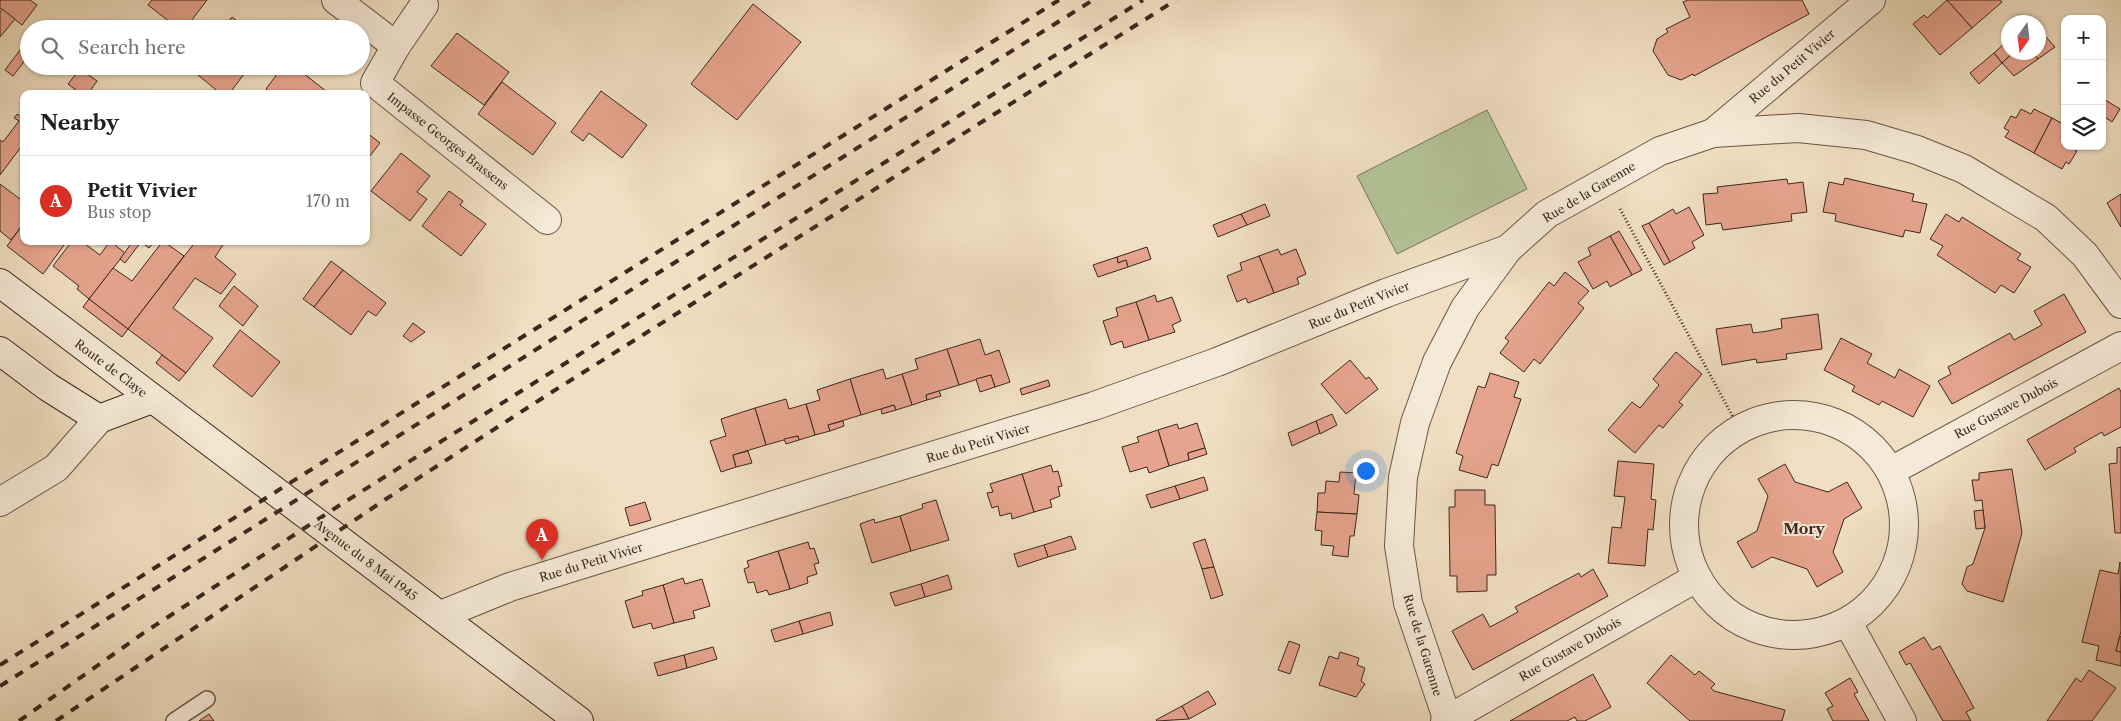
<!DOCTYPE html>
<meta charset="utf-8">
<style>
body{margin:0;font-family:"Libre Caslon Text",serif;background:#f2f2f2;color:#202124}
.controls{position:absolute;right:15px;top:15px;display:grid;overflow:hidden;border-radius:10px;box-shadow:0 1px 4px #0004}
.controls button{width:45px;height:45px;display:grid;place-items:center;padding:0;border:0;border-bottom:1px solid #e0e0e0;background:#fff;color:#202124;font:25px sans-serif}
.compass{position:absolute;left:2001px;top:15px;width:45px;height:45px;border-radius:50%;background:#fff;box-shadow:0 1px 4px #0004;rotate:194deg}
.you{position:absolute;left:1365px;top:470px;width:18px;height:18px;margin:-12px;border:4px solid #fff;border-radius:50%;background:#1a73e8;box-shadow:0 0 0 8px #1a73e833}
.badge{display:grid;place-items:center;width:32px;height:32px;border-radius:50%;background:#d93025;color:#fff;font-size:16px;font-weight:700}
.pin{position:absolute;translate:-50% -41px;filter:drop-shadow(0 1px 2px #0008)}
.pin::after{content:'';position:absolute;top:26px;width:18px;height:15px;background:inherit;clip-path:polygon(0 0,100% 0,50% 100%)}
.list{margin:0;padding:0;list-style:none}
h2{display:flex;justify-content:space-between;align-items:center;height:65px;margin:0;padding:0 20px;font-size:21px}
h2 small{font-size:16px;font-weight:400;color:#757577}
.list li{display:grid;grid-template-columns:32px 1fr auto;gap:15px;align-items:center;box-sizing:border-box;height:90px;padding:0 20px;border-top:1px solid #e0e0e0}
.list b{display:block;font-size:19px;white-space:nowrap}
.list p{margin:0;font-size:16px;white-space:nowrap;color:#757577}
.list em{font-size:16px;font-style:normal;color:#757577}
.icon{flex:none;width:28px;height:28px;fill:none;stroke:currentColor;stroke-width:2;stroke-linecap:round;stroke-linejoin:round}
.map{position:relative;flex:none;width:2121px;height:721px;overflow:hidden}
.search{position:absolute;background:#fff;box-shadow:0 1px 4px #0004;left:20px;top:20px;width:350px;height:55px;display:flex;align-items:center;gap:12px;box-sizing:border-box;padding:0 18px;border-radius:28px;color:#757577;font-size:19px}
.panel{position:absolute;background:#fff;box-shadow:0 1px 4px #0004;left:20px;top:90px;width:350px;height:155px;border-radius:10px}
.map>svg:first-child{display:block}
</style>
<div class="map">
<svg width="2121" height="721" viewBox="0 0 2121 721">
<rect width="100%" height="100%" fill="#f0dfc2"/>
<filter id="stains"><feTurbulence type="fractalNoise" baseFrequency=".004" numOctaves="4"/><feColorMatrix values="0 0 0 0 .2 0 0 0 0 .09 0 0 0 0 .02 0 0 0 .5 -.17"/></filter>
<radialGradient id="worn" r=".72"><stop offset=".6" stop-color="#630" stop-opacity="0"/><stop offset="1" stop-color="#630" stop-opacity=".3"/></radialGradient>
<polygon fill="#b4c398" stroke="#78755b" points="1487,110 1527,189 1397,254 1357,176"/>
<g fill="#e6a48e" stroke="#3d271e">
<polygon points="0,0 30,0 37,5 22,25 0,8"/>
<polygon points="152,0 207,0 185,29 179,29 148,5"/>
<polygon points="1688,0 1802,0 1809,14 1694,76 1693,74 1681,80 1668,75 1653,51 1657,39 1668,32 1666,29 1690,17 1683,2"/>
<polygon points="1947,0 2000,0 2002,2 1972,28"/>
<polygon points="1947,0 1972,28 1940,55 1913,24 1924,15 1927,18"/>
<polygon points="753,4 801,42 737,120 691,84"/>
<polygon points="2,9 15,19 0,37 0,12"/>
<polygon points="232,17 247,29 223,29"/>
<polygon points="2038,28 2055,47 2038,59 2032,52 2038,52"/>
<polygon points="457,33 509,72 484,105 431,66"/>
<polygon points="29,38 29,55 13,76 5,70"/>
<polygon points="2008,40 2008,52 2014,52 2002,63 1994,53"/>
<polygon points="2014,52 2032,52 2038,59 2014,76 2002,63"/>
<polygon points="1994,53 2002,63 1979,84 1970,73"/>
<polygon points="195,66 250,66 229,94 221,94 192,70"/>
<polygon points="283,66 294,66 326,91 323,94 273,94 266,89"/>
<polygon points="80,69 97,81 88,94 81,94 68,84"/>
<polygon points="502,82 556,123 533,155 478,114"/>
<polygon points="601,91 647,125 622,158 589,133 583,141 571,132"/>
<polygon points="2102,98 2120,109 2112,122 2102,115"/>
<polygon points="2021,109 2031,114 2034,109 2052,118 2034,153 2005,137 2009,131 2004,128 2011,116 2016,118"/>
<polygon points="17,114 24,119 24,143 0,175 0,140 3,142 19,121 14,118"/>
<polygon points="2052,118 2065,125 2065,146 2075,146 2073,149 2077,151 2069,164 2066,162 2062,169 2034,153"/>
<polygon points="366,132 380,143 366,161"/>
<polygon points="401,153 430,176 417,192 427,199 410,221 371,191"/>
<polygon points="1845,178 1914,194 1912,201 1927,204 1920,233 1905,230 1903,237 1835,221 1836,214 1823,212 1829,182 1843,185"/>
<polygon points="1787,179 1788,184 1803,182 1807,212 1791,214 1792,221 1723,230 1721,223 1706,225 1703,194 1718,193 1717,187"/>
<polygon points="0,184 24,202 24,223 11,240 0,231"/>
<polygon points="449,191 463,201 460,205 486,224 461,256 422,226"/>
<polygon points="2121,194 2121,227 2107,203"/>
<polygon points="1265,204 1270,216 1247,225 1241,214"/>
<polygon points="1689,207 1704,235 1692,242 1695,248 1670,262 1649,223 1673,209 1676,214"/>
<polygon points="1241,214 1247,225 1218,237 1213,225"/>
<polygon points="1946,214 1959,222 1962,217 2021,254 2017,259 2031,267 2014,293 2001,285 1995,293 1937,255 1943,246 1930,239"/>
<polygon points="24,223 24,241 67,241 43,274 7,246"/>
<polygon points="1649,223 1670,262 1664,265 1642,226"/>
<polygon points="1619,231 1642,270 1632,275 1610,236"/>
<polygon points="1610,236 1632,275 1610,287 1607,281 1593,289 1578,262 1591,255 1588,248"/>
<polygon points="72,241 81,241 100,255 110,241 125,253 89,299 77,289 79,286 53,266"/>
<polygon points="133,241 155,241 149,248 141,242 125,263 120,259"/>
<polygon points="163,241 184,256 128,329 89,299 113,268 132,281"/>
<polygon points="196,241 218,241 223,245 215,257 236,274 221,294 195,278 173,308 213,338 186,373 128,329"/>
<polygon points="1147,247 1151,259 1128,267 1126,260 1118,263 1117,257"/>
<polygon points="1278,249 1281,255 1296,249 1306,274 1297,278 1299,284 1274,293 1259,256"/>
<polygon points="1259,256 1274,293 1248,303 1246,298 1237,302 1227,276 1242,270 1240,263"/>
<polygon points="1117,257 1118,263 1126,260 1128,267 1098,277 1093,265"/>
<polygon points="331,261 343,270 314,307 303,299"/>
<polygon points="343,270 386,303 376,316 368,311 351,335 314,307"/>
<polygon points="1565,272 1589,291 1578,303 1584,308 1540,364 1534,359 1524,372 1500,353 1509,341 1505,338 1549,282 1554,286"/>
<polygon points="234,286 258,306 243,326 219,306"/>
<polygon points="2064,294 2086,332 1952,404 1938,381 1951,374 1948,367 2010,333 2014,340 2042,325 2034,311"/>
<polygon points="1155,295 1157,302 1172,297 1181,321 1172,325 1175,332 1149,340 1136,302"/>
<polygon points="89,299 128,329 122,337 83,307"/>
<polygon points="1136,302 1149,340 1124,348 1122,341 1111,345 1103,321 1118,316 1116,308"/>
<polygon points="1818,314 1822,349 1786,354 1787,359 1757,363 1756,359 1722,365 1716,329 1751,324 1753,333 1768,331 1782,328 1781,319"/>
<polygon points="413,323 425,332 411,342 403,336"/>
<polygon points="240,330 280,362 252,397 213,366"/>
<polygon points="1841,338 1872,354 1867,363 1895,378 1899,369 1930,386 1913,417 1882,401 1879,405 1852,391 1855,386 1824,370"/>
<polygon points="980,339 985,355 999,350 1010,382 995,387 991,375 959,385 947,349"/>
<polygon points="947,349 959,385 926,395 927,400 912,405 902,374 918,369 915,359"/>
<polygon points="1676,352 1702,374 1679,402 1683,405 1672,417 1663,428 1659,425 1635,453 1608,430 1632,402 1640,408 1659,385 1653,379"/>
<polygon points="162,355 186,373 179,381 156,363"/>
<polygon points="1350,360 1366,379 1369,377 1378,389 1346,414 1321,384"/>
<polygon points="883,369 886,379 902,374 912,405 896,410 894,405 861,415 850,379"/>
<polygon points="1490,373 1519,382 1514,397 1521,399 1498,466 1492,464 1487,478 1459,470 1463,456 1456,453 1478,386 1485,388"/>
<polygon points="991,375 995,387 980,392 976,379"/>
<polygon points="850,379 861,415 828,425 830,431 815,435 806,404 820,400 817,390"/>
<polygon points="1048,380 1050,386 1022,395 1020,389"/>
<polygon points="2119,388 2121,392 2121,427 2104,436 2102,432 2074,448 2076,452 2045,470 2027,440"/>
<polygon points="939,391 941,396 927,400 926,395"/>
<polygon points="786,399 789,409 806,404 815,435 799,440 798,436 766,445 755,408"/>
<polygon points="894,405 896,410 882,414 881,409"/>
<polygon points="755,408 766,445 733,455 736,467 721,472 710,441 726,436 721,419"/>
<polygon points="1332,414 1337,425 1320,434 1316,421"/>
<polygon points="843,421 844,426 830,431 828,425"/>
<polygon points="1316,421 1320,433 1292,446 1288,433"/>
<polygon points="1197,423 1205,448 1188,453 1189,460 1169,466 1158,430 1177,424 1179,429"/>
<polygon points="1158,430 1169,466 1149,473 1147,467 1130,472 1122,447 1139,442 1137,437"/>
<polygon points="798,436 799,440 786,444 784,439"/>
<polygon points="2121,447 2121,533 2115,533 2109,464 2117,463 2117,448"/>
<polygon points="1205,448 1207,454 1189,460 1188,453"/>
<polygon points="748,451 752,463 736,467 733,455"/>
<polygon points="1618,461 1654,464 1651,499 1656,500 1653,530 1648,529 1645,566 1608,563 1612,527 1621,528 1625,497 1614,496"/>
<polygon points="1785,464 1795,482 1828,492 1847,482 1862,508 1844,519 1833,552 1843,572 1817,587 1807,569 1772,557 1752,568 1737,542 1757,531 1768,496 1758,479"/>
<polygon points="1051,465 1053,472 1058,471 1062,486 1058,487 1060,496 1050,500 1052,507 1034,512 1022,474"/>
<polygon points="2012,469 2022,533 2003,602 1967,591 1962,584 1967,567 1973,564 1985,528 1982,500 1975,501 1972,480 1979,480 1979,473"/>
<polygon points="1340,472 1356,473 1354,494 1359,495 1357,514 1317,512 1318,493 1325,493 1326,481 1339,482"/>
<polygon points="1022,474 1034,512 1012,519 1011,513 1000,516 998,506 992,508 987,493 993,492 990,484"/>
<polygon points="1204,477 1208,490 1180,499 1175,486"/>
<polygon points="1175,486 1180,499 1151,508 1146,495"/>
<polygon points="1455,490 1485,490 1485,505 1495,505 1496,575 1487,575 1487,591 1457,592 1457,576 1450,576 1449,507 1455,507"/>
<polygon points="936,500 949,540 911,551 900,516 923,508 922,504"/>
<polygon points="645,502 651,520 630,526 625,508"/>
<polygon points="1983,510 1985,528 1976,529 1974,511"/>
<polygon points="1317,512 1357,514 1354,536 1350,536 1348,557 1332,555 1334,546 1321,545 1322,531 1315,530"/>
<polygon points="900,516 911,551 872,563 860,524 874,519 875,523"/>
<polygon points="1071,536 1076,549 1048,557 1044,545"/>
<polygon points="1205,539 1214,567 1202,569 1193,543"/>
<polygon points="808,542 810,549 814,548 819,563 814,564 817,574 807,577 808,583 790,589 778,551"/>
<polygon points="1044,545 1048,557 1018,567 1014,554"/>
<polygon points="778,551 790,589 769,595 767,590 757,593 754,582 748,583 744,569 749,567 747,561"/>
<polygon points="2120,562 2121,631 2116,651 2121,652 2121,666 2096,660 2099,646 2082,642 2100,570 2118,574"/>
<polygon points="1214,567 1223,595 1211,599 1202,569"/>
<polygon points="1593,569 1608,596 1473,670 1452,631 1483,614 1490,627 1518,612 1515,607 1579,573 1581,577"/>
<polygon points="948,575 952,589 925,597 921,584"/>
<polygon points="683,578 685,584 702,579 710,606 693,611 695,618 674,623 663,585"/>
<polygon points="921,584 925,597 895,606 890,593"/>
<polygon points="663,585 674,623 653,629 651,623 633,628 625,601 643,595 642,591"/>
<polygon points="830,612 833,625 803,634 799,621"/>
<polygon points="799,621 803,634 775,642 771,630"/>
<polygon points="2120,636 2121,637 2121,652 2116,651"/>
<polygon points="1924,637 1932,650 1940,646 1974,708 1966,712 1971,721 1943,721 1910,663 1906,665 1899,652"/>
<polygon points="1289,641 1300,645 1290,674 1278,670"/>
<polygon points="713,647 717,659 687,668 684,655"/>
<polygon points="1340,652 1359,658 1357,665 1365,668 1361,681 1365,684 1356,697 1319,685 1329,656 1338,659"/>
<polygon points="684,655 687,668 658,676 654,663"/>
<polygon points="1671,655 1695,675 1699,671 1715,684 1711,688 1714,691 1785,710 1782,721 1690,721 1647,683"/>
<polygon points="2089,670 2116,688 2092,721 2047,721 2076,678 2081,682"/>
<polygon points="1593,674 1611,707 1585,721 1577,721 1575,717 1567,721 1510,721"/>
<polygon points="1850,678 1858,692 1854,694 1869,721 1833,721 1827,709 1833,706 1825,693"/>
<polygon points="1208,691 1216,704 1189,719 1182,706"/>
<polygon points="1182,706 1189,719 1157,721 1156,720"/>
<polygon points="209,714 214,721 199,721"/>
</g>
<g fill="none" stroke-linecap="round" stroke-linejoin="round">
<defs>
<polyline id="lane" points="174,721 207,699"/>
<g id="street">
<polyline points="336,0 396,46"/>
<polyline points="424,5 396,46 375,83 547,220"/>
<polyline points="1713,133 1871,0"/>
<circle cx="1794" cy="525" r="110"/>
<polyline points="1891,471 2121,346"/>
<polyline points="0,502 56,468 99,419"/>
<polyline points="441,615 510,587 593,561 1094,406 1217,362 1386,293 1508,249"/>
<polyline points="1848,623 1902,721"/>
<polyline points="1445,721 1696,578"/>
<polyline points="1448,721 1408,603 1399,546 1403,477 1415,423 1437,362 1465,308 1508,249 1547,214 1660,151 1713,133 1798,128 1866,135 1917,150 1964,169 2046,218 2085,255 2121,304"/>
</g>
<g id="secondary">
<polyline points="0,283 579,721"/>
<polyline points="0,351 48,387 99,419 152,399"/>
</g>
</defs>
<use href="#lane" stroke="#6a5547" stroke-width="18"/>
<use href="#street" stroke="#6a5547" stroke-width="30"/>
<use href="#secondary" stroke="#3d271e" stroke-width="30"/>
<polyline stroke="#3d271e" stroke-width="3" stroke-dasharray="1 2.5" stroke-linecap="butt" points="1620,209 1739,428"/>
<use href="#lane" stroke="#f5ead7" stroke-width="15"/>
<use href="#street" stroke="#f5ead7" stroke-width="28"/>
<use href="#secondary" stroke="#f5ead7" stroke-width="28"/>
<g stroke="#3d271e" stroke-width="4" stroke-dasharray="9 9" stroke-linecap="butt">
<polyline points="0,665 1059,0"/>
<polyline points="0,686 1093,0"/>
<polyline points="19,721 145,632 340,505 1143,0"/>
<polyline points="56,721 386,499 552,392 1176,0"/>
</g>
</g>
<g text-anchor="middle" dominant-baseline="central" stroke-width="4" stroke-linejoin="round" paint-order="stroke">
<g font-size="12" fill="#3d271e" stroke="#f5ead7">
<text transform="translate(1792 66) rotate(-40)">Rue du Petit Vivier</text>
<text transform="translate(448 141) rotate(38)">Impasse Georges Brassens</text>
<text transform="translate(1589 192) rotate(-31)">Rue de la Garenne</text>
<text transform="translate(1359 305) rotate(-22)">Rue du Petit Vivier</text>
<text transform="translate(111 368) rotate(37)">Route de Claye</text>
<text transform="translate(2006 408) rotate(-28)">Rue Gustave Dubois</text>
<text transform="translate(978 443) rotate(-17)">Rue du Petit Vivier</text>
<text transform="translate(366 560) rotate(37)">Avenue du 8 Mai 1945</text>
<text transform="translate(591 562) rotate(-17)">Rue du Petit Vivier</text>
<text transform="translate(1423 645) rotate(73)">Rue de la Garenne</text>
<text transform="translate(1570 649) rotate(-30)">Rue Gustave Dubois</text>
</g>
<g font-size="15" font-weight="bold" fill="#3d271e" stroke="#f5ead7">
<text x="1804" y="528">Mory</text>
</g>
</g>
<rect width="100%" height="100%" filter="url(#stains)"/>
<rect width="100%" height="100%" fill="url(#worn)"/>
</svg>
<div class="controls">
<button>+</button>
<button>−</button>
<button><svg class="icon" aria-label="layers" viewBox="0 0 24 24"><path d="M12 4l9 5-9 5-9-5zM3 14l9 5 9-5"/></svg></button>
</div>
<svg class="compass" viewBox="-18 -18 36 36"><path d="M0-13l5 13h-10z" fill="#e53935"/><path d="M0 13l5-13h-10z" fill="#757577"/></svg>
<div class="you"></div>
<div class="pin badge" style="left:542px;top:560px">A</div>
<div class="search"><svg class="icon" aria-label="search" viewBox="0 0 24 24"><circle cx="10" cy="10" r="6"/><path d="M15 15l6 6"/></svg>Search here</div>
<section class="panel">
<h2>Nearby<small></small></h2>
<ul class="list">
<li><span class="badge">A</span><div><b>Petit Vivier</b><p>Bus stop</p></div><em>170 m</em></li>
</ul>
</section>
</div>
